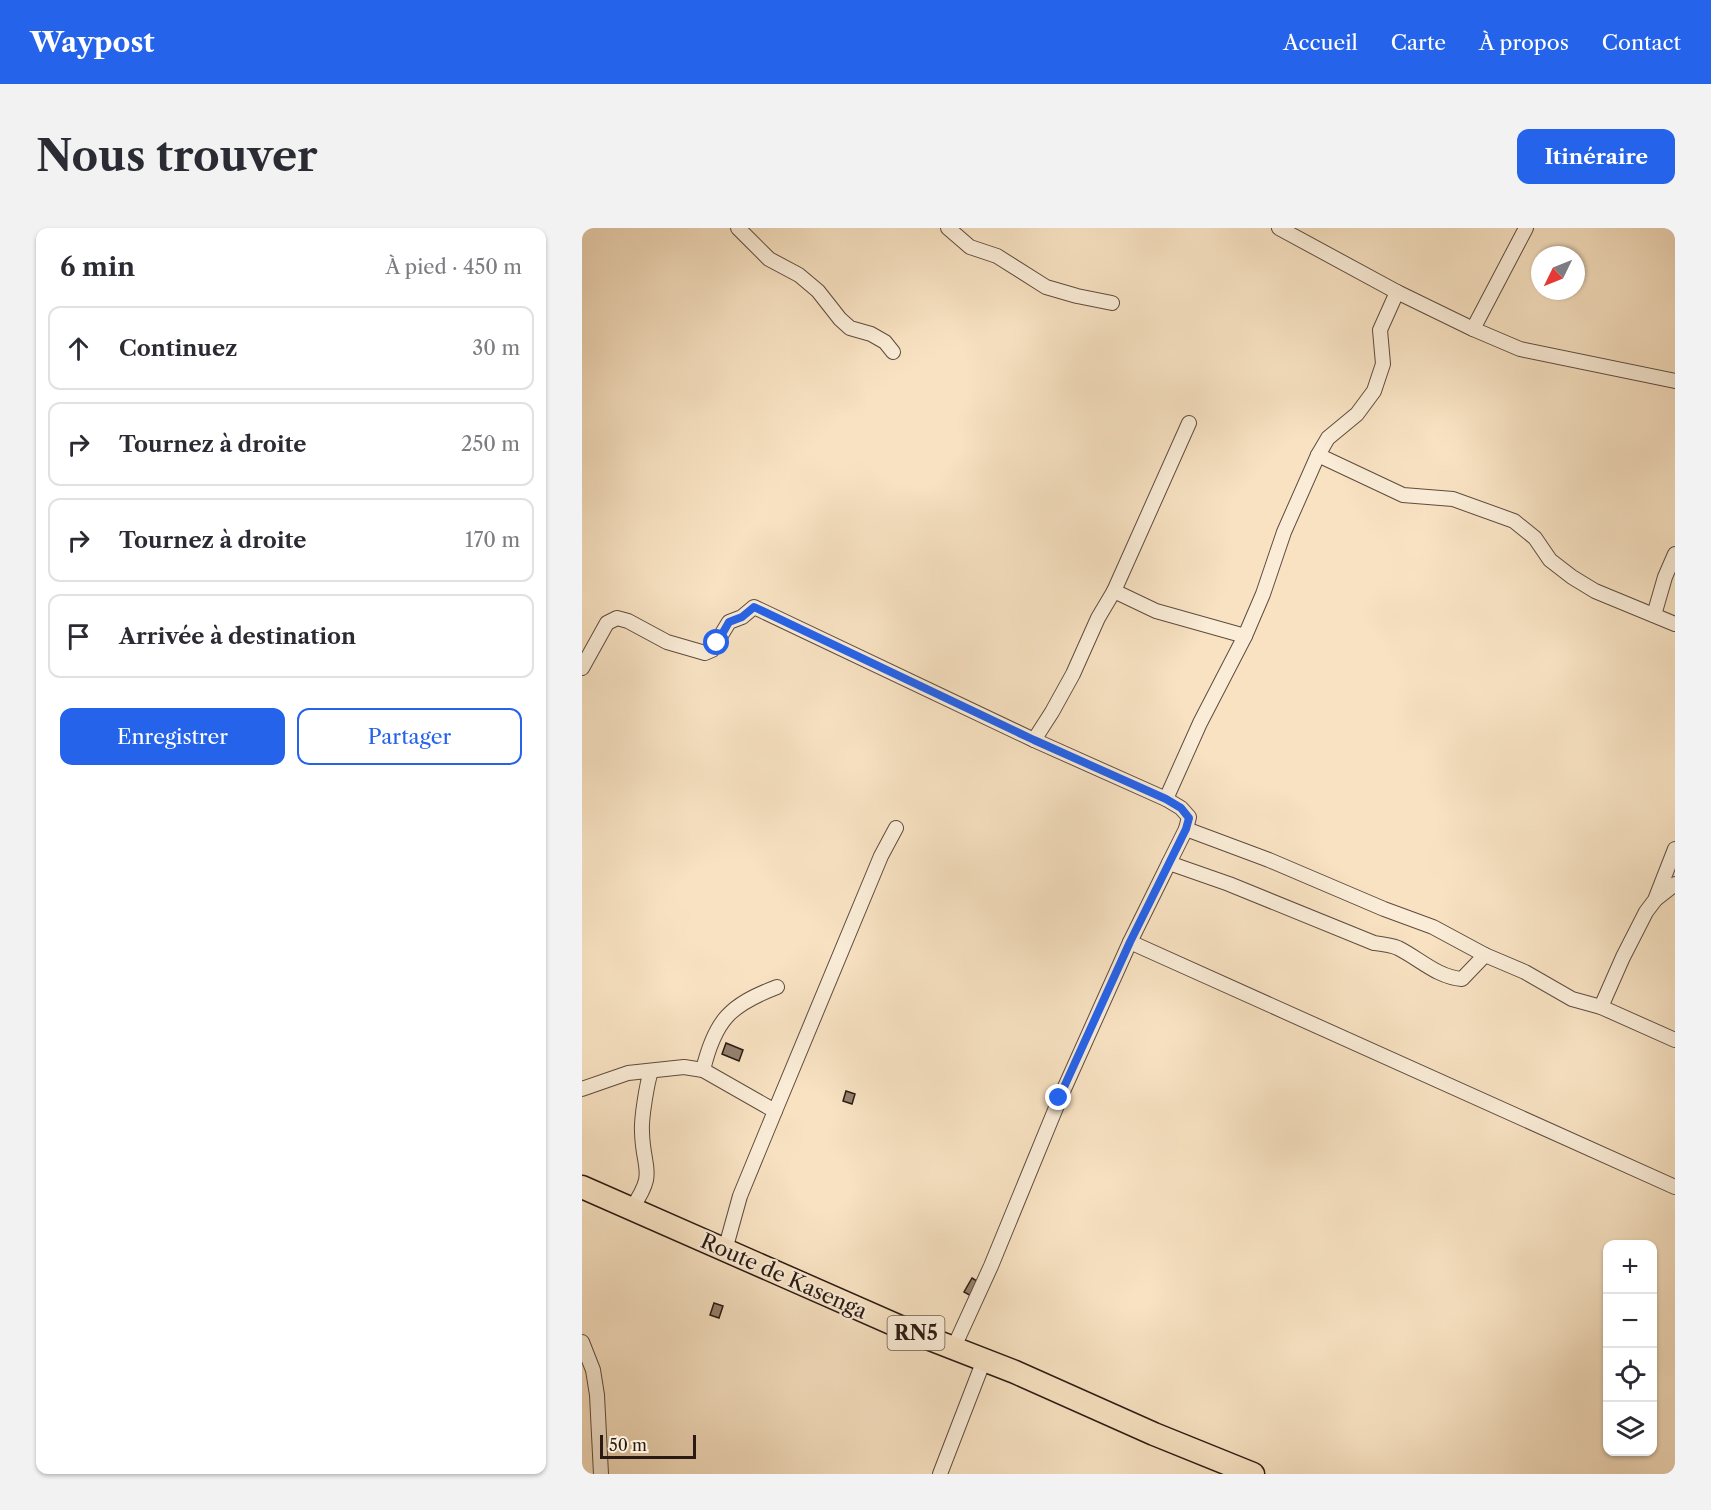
<!DOCTYPE html>
<html lang="fr">
<meta charset="utf-8">
<style>
body{margin:0;font-family:"Libre Caslon Text",serif;background:#f2f2f3;color:#2b2b33}
.controls{position:absolute;right:18px;bottom:18px;display:grid;overflow:hidden;border-radius:12px;box-shadow:0 2px 4px #0004}
.controls button{width:54px;height:54px;display:grid;place-items:center;padding:0;border:0;border-bottom:2px solid #e1e1e2;background:#fff;color:#2b2b33;font:30px sans-serif}
.compass{position:absolute;left:949px;top:18px;width:54px;height:54px;border-radius:50%;background:#fff;box-shadow:0 2px 4px #0004;rotate:227deg}
.scale{position:absolute;left:18px;bottom:15px;width:96px;box-sizing:border-box;padding-left:6px;border:3px solid #2a1a13;border-top:0;font-size:16px;line-height:21px;white-space:nowrap;color:#2a1a13;-webkit-text-stroke:4px #faecd7;paint-order:stroke}
.stop{position:absolute;width:18px;height:18px;margin:-14px;border:4px solid #2563eb;border-radius:50%;background:#fff}
.stop.end{background:#2563eb;border-color:#fff;box-shadow:0 2px 6px #0008}
.list{margin:0;padding:0;list-style:none}
h2{display:flex;justify-content:space-between;align-items:center;height:78px;margin:0;padding:0 24px;font-size:26px}
h2 small{font-size:20px;font-weight:400;color:#7c7c81}
.list li{display:grid;grid-template-columns:39px 1fr auto;gap:18px;align-items:center;box-sizing:border-box;height:84px;margin:0 12px 12px;padding:0 12px;border:2px solid #e1e1e2;border-radius:12px}
.list b{display:block;font-size:22px;white-space:nowrap}
.list em{font-size:20px;font-style:normal;color:#7c7c81}
.actions{display:flex;gap:12px;padding:18px 24px}
.actions a{flex:1;padding:14px 0;border:2px solid #2563eb;border-radius:12px;text-align:center;font-size:21px;color:#2563eb}
.actions .main{background:#2563eb;color:#fff}
.icon{flex:none;width:33px;height:33px;fill:none;stroke:currentColor;stroke-width:2;stroke-linecap:round;stroke-linejoin:round}
.map{position:relative;flex:none;width:1093px;height:1246px;overflow:hidden;border-radius:12px}
header{display:flex;align-items:center;gap:36px;box-sizing:border-box;height:84px;padding:0 30px;background:#2563eb;color:#fff}
header strong{font-size:28px}
nav{display:flex;gap:33px;margin-inline-start:auto;font-size:21px}
.intro{display:flex;align-items:center;justify-content:space-between;box-sizing:border-box;height:144px;padding:0 36px}
h1{margin:0;font-size:42px}
.button{padding:15px 27px;border-radius:12px;background:#2563eb;color:#fff;font-size:21px;font-weight:700}
main{display:flex;gap:36px;padding:0 36px}
aside{flex:1;background:#fff;border-radius:12px;box-shadow:0 2px 4px #0004}
.map>svg:first-child{display:block}
</style>
<header>
<strong>Waypost</strong>
<nav><a>Accueil</a><a>Carte</a><a>À propos</a><a>Contact</a></nav>
</header>
<div class="intro"><h1>Nous trouver</h1><a class="button">Itinéraire</a></div>
<main>
<aside>
<h2>6 min<small>À pied · 450 m</small></h2>
<ul class="list">
<li><svg class="icon" aria-label="ahead" viewBox="0 0 24 24"><path d="M12 20V5M6 11l6-6 6 6"/></svg><div><b>Continuez</b></div><em>30 m</em></li>
<li><svg class="icon" aria-label="right" viewBox="0 0 24 24"><path d="M7 20v-9h11M14 6l5 5-5 5"/></svg><div><b>Tournez à droite</b></div><em>250 m</em></li>
<li><svg class="icon" aria-label="right" viewBox="0 0 24 24"><path d="M7 20v-9h11M14 6l5 5-5 5"/></svg><div><b>Tournez à droite</b></div><em>170 m</em></li>
<li><svg class="icon" aria-label="arrive" viewBox="0 0 24 24"><path d="M6 21V4h12l-3 4 3 4H6"/></svg><div><b>Arrivée à destination</b></div></li>
</ul>
<div class="actions"><a class="main">Enregistrer</a><a>Partager</a></div>
</aside>
<div class="map">
<svg width="1093" height="1246" viewBox="0 0 1093 1246">
<rect width="100%" height="100%" fill="#f8e2c2"/>
<filter id="stains"><feTurbulence type="fractalNoise" baseFrequency=".00333" numOctaves="4"/><feColorMatrix values="0 0 0 0 .2 0 0 0 0 .09 0 0 0 0 .02 0 0 0 .5 -.17"/></filter>
<radialGradient id="worn" r=".72"><stop offset=".6" stop-color="#630" stop-opacity="0"/><stop offset="1" stop-color="#630" stop-opacity=".3"/></radialGradient>
<g fill="#95826e" stroke="#2a1a13" stroke-width="1.5">
<polygon points="144,815 161,822 157,833 140,826"/>
<polygon points="264,863 273,866 270,876 261,873"/>
<polygon points="390,1050 398,1055 391,1069 382,1064"/>
<polygon points="132,1075 141,1078 137,1090 128,1087"/>
</g>
<g fill="none" stroke-linecap="round" stroke-linejoin="round">
<defs>
<g id="minor">
<polyline points="156,0 187,31 217,47 236,63 258,91 268,100 289,106 303,114 311,124"/>
<polyline points="366,0 388,19 415,28 464,59 495,68 530,75"/>
<polyline points="697,0 815,64 891,101 938,121 1093,153"/>
<polyline points="891,101 944,0"/>
<polyline points="736,227 821,267 871,271 932,293 953,310 968,332 990,349 1013,363 1093,396"/>
<polyline points="532,363 574,383 663,408 681,366 702,304 736,227 746,210 775,186 792,163 801,136 798,102 815,64"/>
<polyline points="1072,387 1083,349 1093,326"/>
<polyline points="0,440 25,395 35,390 46,393 85,414 123,425 130,422 147,394 160,389 172,379 452,512 584,571 599,580 607,589 604,601"/>
<polyline points="452,512 470,484 491,446 516,390 532,363 607,195"/>
<polyline points="584,571 618,495 663,408"/>
<polyline points="587,635 604,601 687,632 802,681 851,699 903,727 943,744 990,771 1019,779 1093,812"/>
<polyline points="1074,671 1093,656"/>
<polyline points="548,714 1093,959"/>
<polyline points="1019,779 1041,729 1064,684 1073,672 1093,621"/>
<path d="M121 842C133 792 148 777 195 759"/>
<polyline points="0,861 46,845 102,839 121,842 193,883 158,968 143,1022"/>
<polyline points="193,883 299,628 314,600"/>
<path d="M50 980C75 943 61 943 60 904 59 891 65 855 69 843"/>
<polyline points="0,1114 11,1142 15,1167 19,1246"/>
<path d="M372 1119 409 1038 478 870 548 714 587 635 647 656 792 715C800 716 809 717 816 720 838 731 855 749 880 751L903 727"/>
<polyline points="358,1246 402,1132"/>
</g>
<polyline id="trunk" points="0,959 325,1102 433,1144 572,1206 671,1246"/>
</defs>
<use href="#minor" stroke="#5e4c3f" stroke-width="16"/>
<use href="#trunk" stroke="#2a1a13" stroke-width="25"/>
<use href="#minor" stroke="#faecd7" stroke-width="14"/>
<use href="#trunk" stroke="#f8e2c2" stroke-width="22"/>
</g>
<g fill="none" stroke-linecap="round" stroke-linejoin="round">
<polyline stroke="#2563eb" stroke-width="8" points="135,415 147,394 160,389 172,379 452,512 584,571 599,580 607,590 604,601 548,714 477,870"/>
</g>
<g text-anchor="middle" dominant-baseline="central" stroke-width="4.5" stroke-linejoin="round" paint-order="stroke">
<rect fill="#faecd7" stroke="#68594e" stroke-width="1.5" x="305.5" y="1088" width="57" height="34" rx="4.5"/>
<g font-size="20" font-weight="bold" fill="#2a1a13">
<text x="334" y="1105">RN5</text>
</g>
<g font-size="21" fill="#2a1a13" stroke="#faecd7">
<text transform="translate(202 1048) rotate(24)">Route de Kasenga</text>
</g>
</g>
<rect width="100%" height="100%" filter="url(#stains)"/>
<rect width="100%" height="100%" fill="url(#worn)"/>
</svg>
<div class="controls">
<button>+</button>
<button>−</button>
<button><svg class="icon" aria-label="locate" viewBox="0 0 24 24"><circle cx="12" cy="12" r="6"/><path d="M12 2v4M12 18v4M2 12h4M18 12h4"/></svg></button>
<button><svg class="icon" aria-label="layers" viewBox="0 0 24 24"><path d="M12 4l9 5-9 5-9-5zM3 14l9 5 9-5"/></svg></button>
</div>
<svg class="compass" viewBox="-18 -18 36 36"><path d="M0-13l5 13h-10z" fill="#e53935"/><path d="M0 13l5-13h-10z" fill="#7c7c81"/></svg>
<div class="scale">50 m</div>
<div class="stop" style="left:135px;top:415px"></div>
<div class="stop end" style="left:477px;top:870px"></div>
</div>
</main>
